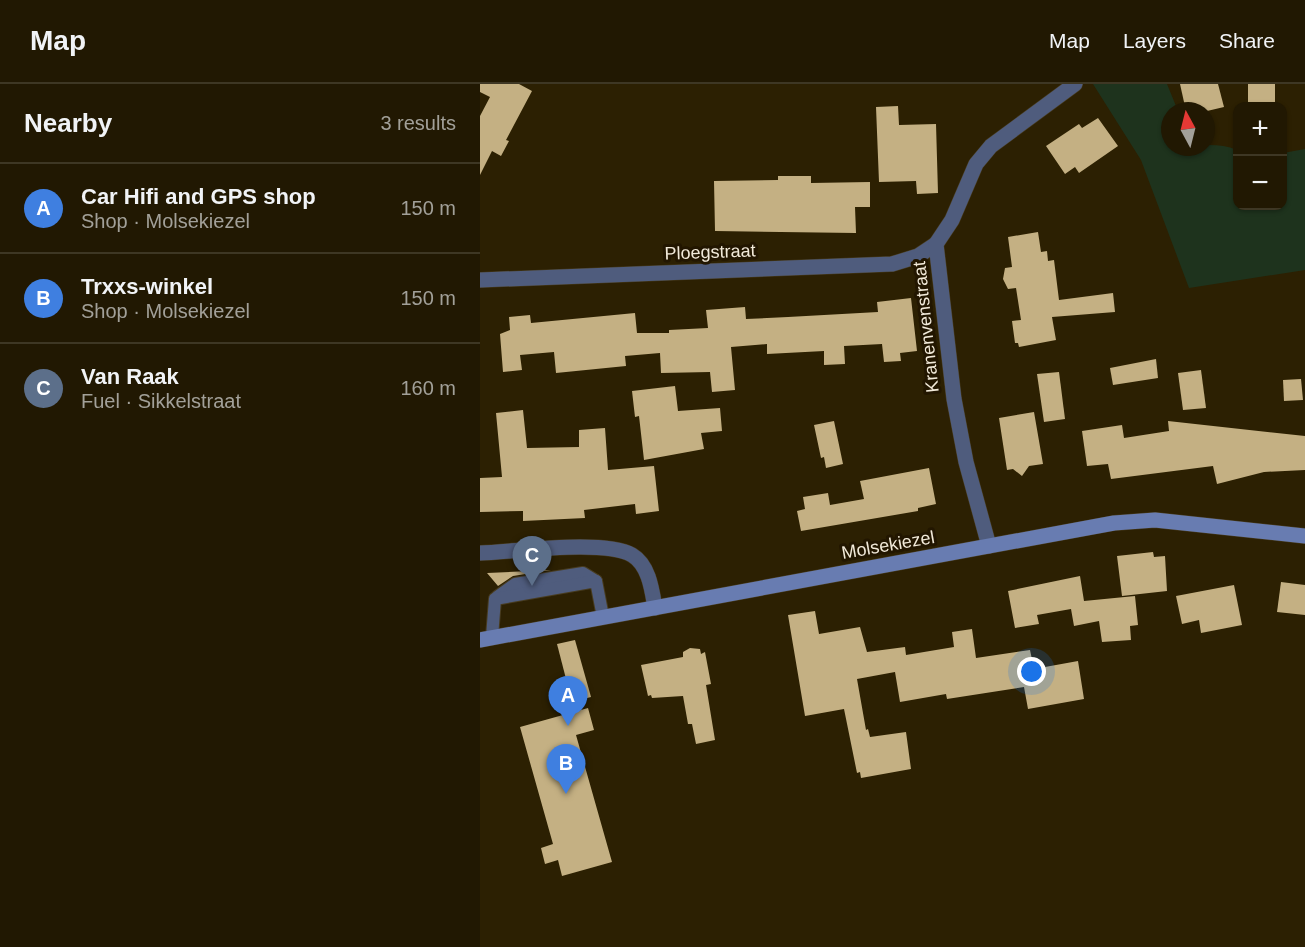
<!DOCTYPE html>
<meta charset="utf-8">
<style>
body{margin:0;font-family:Helvetica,sans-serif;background:#29210c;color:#f1f3f6}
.controls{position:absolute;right:18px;top:18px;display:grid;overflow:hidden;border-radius:12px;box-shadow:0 2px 4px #0004}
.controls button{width:54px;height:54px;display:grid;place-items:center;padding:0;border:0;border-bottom:2px solid #3e3724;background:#211802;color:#f1f3f6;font:30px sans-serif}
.compass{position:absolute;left:681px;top:18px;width:54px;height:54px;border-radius:50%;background:#211802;box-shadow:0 2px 4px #0004;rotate:353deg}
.you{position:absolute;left:552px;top:588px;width:21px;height:21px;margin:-15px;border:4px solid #fff;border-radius:50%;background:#1a73e8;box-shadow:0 0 0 9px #1a73e833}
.badge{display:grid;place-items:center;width:39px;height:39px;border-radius:50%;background:#54cadd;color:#fff;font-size:20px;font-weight:700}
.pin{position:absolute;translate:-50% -50px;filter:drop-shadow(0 2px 3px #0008)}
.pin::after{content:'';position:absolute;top:32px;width:21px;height:18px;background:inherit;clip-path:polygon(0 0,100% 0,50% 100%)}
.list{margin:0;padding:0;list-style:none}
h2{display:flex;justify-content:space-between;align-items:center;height:78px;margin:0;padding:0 24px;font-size:26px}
h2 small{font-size:20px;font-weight:400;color:#a2a099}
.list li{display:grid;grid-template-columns:39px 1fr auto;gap:18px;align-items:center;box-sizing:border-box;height:90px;padding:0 24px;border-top:2px solid #3e3724}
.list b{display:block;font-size:22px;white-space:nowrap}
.list p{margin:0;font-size:20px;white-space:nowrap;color:#a2a099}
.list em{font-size:20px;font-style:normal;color:#a2a099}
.map{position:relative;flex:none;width:825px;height:863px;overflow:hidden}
header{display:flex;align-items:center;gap:36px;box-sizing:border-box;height:84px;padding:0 30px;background:#211802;border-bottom:2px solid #3e3724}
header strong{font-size:28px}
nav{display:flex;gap:33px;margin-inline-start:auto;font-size:21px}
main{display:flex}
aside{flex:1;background:#211802}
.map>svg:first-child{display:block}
</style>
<header>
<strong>Map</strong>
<nav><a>Map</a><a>Layers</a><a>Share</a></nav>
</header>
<main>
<aside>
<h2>Nearby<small>3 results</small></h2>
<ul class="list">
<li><span class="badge" style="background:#3f7fe0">A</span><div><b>Car Hifi and GPS shop</b><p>Shop · Molsekiezel</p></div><em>150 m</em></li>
<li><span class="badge" style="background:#3f7fe0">B</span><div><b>Trxxs-winkel</b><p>Shop · Molsekiezel</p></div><em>150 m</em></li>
<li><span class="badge" style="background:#5c6f8a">C</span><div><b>Van Raak</b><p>Fuel · Sikkelstraat</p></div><em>160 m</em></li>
</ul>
</aside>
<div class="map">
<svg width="825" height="863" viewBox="0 0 825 863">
<rect width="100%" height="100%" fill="#2c2002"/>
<path fill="#1e331d" d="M613 0H687L698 27H690V63C714 63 736 57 757 66L758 122H802L803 69 825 65V186L709 204 661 76Z"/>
<g fill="#c4b083">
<polygon points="0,0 39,0 52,7 26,56 29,57 21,72 12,67 0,91 0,32 10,13 0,8"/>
<polygon points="700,0 738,0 744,23 727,27 706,27"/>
<rect x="768" y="0" width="27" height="22"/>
<polygon points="418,22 419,41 456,40 458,109 437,110 436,97 399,98 396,23"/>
<polygon points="618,34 638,62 599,89 595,83 585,90 566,62 599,40 602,44"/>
<polygon points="298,92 331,92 331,99 390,98 390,123 375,123 376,149 235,147 234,97 298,96"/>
<polygon points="558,148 561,168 567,167 568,177 574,176 579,216 633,209 635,228 572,233 576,256 539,263 538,259 535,259 532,237 541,236 536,204 528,205 523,195 525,184 532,183 528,153"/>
<polygon points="431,214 437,267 420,269 421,277 404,278 402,260 364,262 365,280 344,281 344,267 287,270 287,260 251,263 255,306 232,308 230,288 181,289 180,269 145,272 146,282 76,289 74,268 40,271 42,286 23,288 20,250 30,246 29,233 50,231 51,239 155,229 157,249 189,249 189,246 228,244 226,226 265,223 266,235 308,233 398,228 397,218"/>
<polygon points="676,275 678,294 633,301 630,284"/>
<polygon points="721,286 726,324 703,326 698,289"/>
<polygon points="579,288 585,335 564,338 557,290"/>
<polygon points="821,295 823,316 804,317 803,296"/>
<polygon points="195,302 198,327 240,324 242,347 221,349 224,365 164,376 159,332 155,333 152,307"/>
<polygon points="43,326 47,364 99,363 99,346 125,344 128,386 174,382 179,427 156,430 155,420 104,426 105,434 43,437 43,427 0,428 0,394 22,393 16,329"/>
<polygon points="554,328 563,380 549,382 542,392 533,385 527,386 519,334"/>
<polygon points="354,337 363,380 346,384 344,373 341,374 334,341"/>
<polygon points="688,337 825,352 825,386 784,388 737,400 733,382 631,395 628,380 607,382 602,347 642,341 644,354 689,347"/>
<polygon points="449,384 456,420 438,424 438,427 321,447 317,427 325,425 323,413 348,409 350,421 384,415 380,397"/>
<polygon points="673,468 674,473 685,472 687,507 642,512 637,472"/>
<polygon points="71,486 33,492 18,502 7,489"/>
<polygon points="600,492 604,517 655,512 658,541 650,542 651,556 622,558 619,537 594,542 591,525 557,531 559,540 535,544 528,507"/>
<polygon points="801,498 825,501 825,531 797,528"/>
<polygon points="754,501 762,541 721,549 719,536 702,540 696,512"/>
<polygon points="335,527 339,550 380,543 387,568 425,563 426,571 474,563 472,548 492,545 496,574 550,566 554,585 598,577 604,615 548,625 544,603 467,615 466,610 420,618 415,588 377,595 386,646 388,645 390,653 426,648 431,685 381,694 380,688 377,689 364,625 325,632 308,531"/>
<polygon points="95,556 111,613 92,618 77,560"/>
<polygon points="210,564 220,565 221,570 225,568 231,600 226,601 235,656 216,660 212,640 208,640 203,612 172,614 171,611 168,612 161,581 203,573 203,568"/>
<polygon points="108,624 114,646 96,651 132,778 82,792 78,776 65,780 61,764 73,760 40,643"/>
</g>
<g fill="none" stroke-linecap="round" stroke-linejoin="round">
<defs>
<g id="lane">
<polyline points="17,513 35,500 103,489 116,497"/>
<polyline points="12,553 15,515 116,497 123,533"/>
</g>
<g id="street">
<polyline points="0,196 412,180 438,172 456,160"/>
<polyline points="509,462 486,378 474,315 456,160 472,136 496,80 511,62 595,0"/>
<path d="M0 469C34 468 124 455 152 471 169 481 172 506 175 524"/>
</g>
<polyline id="secondary" points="0,556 634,439 675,436 825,452"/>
</defs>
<use href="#lane" stroke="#483c20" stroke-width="14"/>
<use href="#street" stroke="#483c20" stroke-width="16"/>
<use href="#secondary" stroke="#483c20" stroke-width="16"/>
<use href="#lane" stroke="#4f5c7d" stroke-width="12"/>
<use href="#street" stroke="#4f5c7d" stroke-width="15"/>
<use href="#secondary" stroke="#687cb1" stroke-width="15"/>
</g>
<g text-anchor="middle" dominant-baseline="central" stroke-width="6" stroke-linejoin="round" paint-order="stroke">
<g font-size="18" fill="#f2ead9" stroke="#221600">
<text transform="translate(230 168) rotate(-2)">Ploegstraat</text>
<text transform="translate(446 243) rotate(-96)">Kranenvenstraat</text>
<text transform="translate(408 461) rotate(-10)">Molsekiezel</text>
</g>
</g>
</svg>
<div class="controls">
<button>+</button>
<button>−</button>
</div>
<svg class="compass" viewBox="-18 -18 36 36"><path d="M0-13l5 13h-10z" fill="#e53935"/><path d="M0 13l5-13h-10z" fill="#a2a099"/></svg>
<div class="you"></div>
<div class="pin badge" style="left:88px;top:642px;background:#3f7fe0">A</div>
<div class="pin badge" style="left:86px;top:710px;background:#3f7fe0">B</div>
<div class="pin badge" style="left:52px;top:502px;background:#5c6f8a">C</div>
</div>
</main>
